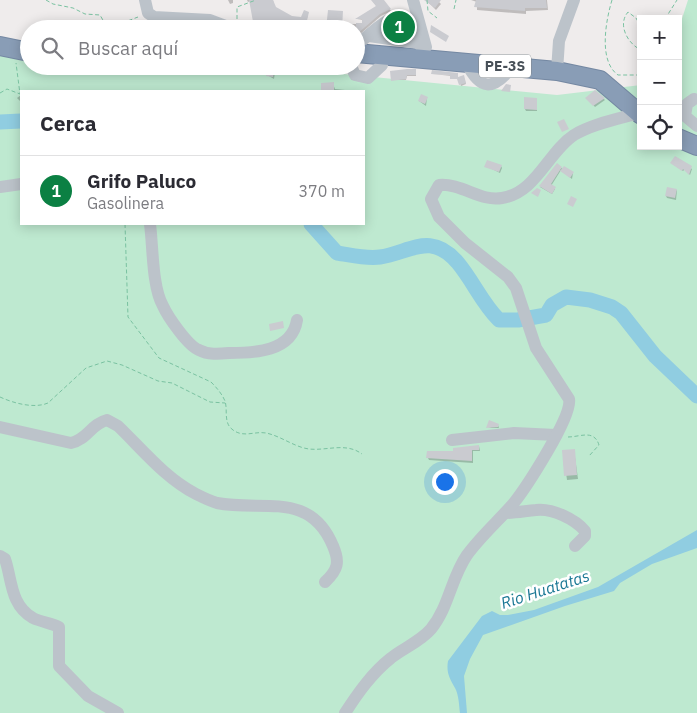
<!DOCTYPE html>
<html lang="es">
<meta charset="utf-8">
<style>
body{margin:0;font-family:"IBM Plex Sans",sans-serif;background:#f7f7f7;color:#2b2b33}
.controls{position:absolute;right:15px;top:15px;display:grid;overflow:hidden;border-radius:0px;box-shadow:0 2px 12px #0003}
.controls button{width:45px;height:45px;display:grid;place-items:center;padding:0;border:0;border-bottom:1px solid #e1e1e2;background:#fff;color:#2b2b33;font:25px sans-serif}
.you{position:absolute;left:444px;top:481px;width:18px;height:18px;margin:-12px;border:4px solid #fff;border-radius:50%;background:#1a73e8;box-shadow:0 0 0 8px #1a73e833}
.badge{display:grid;place-items:center;width:32px;height:32px;border-radius:50%;background:#0b8043;color:#fff;font-size:16px;font-weight:700}
.pin{position:absolute;translate:-50% -50%;border:2px solid #fff;box-shadow:0 1px 5px #0006}
.list{margin:0;padding:0;list-style:none}
h2{display:flex;justify-content:space-between;align-items:center;height:65px;margin:0;padding:0 20px;font-size:21px}
h2 small{font-size:16px;font-weight:400;color:#7c7c81}
.list li{display:grid;grid-template-columns:32px 1fr auto;gap:15px;align-items:center;box-sizing:border-box;height:70px;padding:0 20px;border-top:1px solid #e1e1e2}
.list b{display:block;font-size:19px;white-space:nowrap}
.list p{margin:0;font-size:16px;white-space:nowrap;color:#7c7c81}
.list em{font-size:16px;font-style:normal;color:#7c7c81}
.icon{flex:none;width:28px;height:28px;fill:none;stroke:currentColor;stroke-width:2;stroke-linecap:round;stroke-linejoin:round}
.map{position:relative;flex:none;width:697px;height:713px;overflow:hidden}
.search{position:absolute;background:#fff;box-shadow:0 2px 12px #0003;left:20px;top:20px;width:345px;height:55px;display:flex;align-items:center;gap:12px;box-sizing:border-box;padding:0 18px;border-radius:28px;color:#7c7c81;font-size:19px}
.panel{position:absolute;background:#fff;box-shadow:0 2px 12px #0003;left:20px;top:90px;width:345px;height:135px;border-radius:0px}
.map>svg:first-child{display:block}
</style>
<div class="map">
<svg width="697" height="713" viewBox="0 0 697 713">
<rect width="100%" height="100%" fill="#efecec"/>
<path fill="#bee9d0" fill-rule="evenodd" d="M688 0H697V713H0V50L29 54V66H262L557 95 641 85V146H678V31ZM21 91H364V224H21Z"/>
<path fill="#90cde1" d="M697 530V548L652 564 620 583 614 591 565 606 483 635 470 659 464 676 467 713H460C459 706 459 695 455 688 450 679 446 673 448 661L482 616 492 611 500 615H508L534 610 598 587Z"/>
<g fill="#0003">
<polygon points="228,0 233,0 233,3 230,4"/>
<polygon points="247,0 273,0 275,9 291,17 302,19 308,13 305,29 283,29 265,20 263,29 247,29 248,23 255,25 251,1 248,2"/>
<polygon points="372,0 381,0 391,11 381,16 359,35 356,35 356,29 327,29 342,12 342,24 363,24 363,20 357,19 377,7"/>
<polygon points="432,0 437,0 441,4 436,10 429,3"/>
<polygon points="471,0 547,0 548,10 526,11 526,14 477,10 477,2"/>
<polygon points="49,66 78,66 51,75"/>
<polygon points="269,66 276,66 274,79 267,75"/>
<polygon points="416,72 416,76 407,76 406,80 392,80"/>
<polygon points="432,74 457,75 457,78 464,78 466,84 461,86 459,79 452,79 452,76"/>
<polygon points="322,84 333,84 335,89 355,91 322,91"/>
<polygon points="595,91 605,100 595,107 588,99"/>
<polygon points="21,95 21,102 17,98"/>
<polygon points="427,98 426,106 419,101"/>
<polygon points="537,99 537,111 526,111 525,109"/>
<polygon points="675,158 692,169 690,175 685,169 683,171 673,164"/>
<polygon points="486,166 501,166 502,168 500,173"/>
<polygon points="561,168 573,173 572,179 561,170 551,186 555,189 552,194 540,187"/>
<polygon points="677,190 676,200 667,198 666,196"/>
<polygon points="498,425 499,428 488,428"/>
<polygon points="479,446 480,451 473,451 473,463 429,460 428,458"/>
<polygon points="574,450 578,479 567,480 563,451"/>
</g>
<g fill="none" stroke-linecap="round" stroke-linejoin="round">
<g stroke="#90cde1" stroke-width="15">
<polyline points="0,122 21,121"/>
<path d="M311 224 337 253C351 255 366 259 380 257 411 252 431 231 458 263 473 281 482 303 499 320H518L546 315 552 305 566 297 590 300 612 307 621 313 655 356 697 396"/>
</g>
</g>
<g fill="#cacbd0">
<polygon points="249,0 273,0 276,7 292,16 301,17 304,10 309,12 305,29 284,29 265,20 264,29 254,27"/>
<polygon points="371,0 384,0 391,9 380,14 356,35 356,23 362,23 362,19 355,19 376,6"/>
<polygon points="424,0 441,0 435,8"/>
<polygon points="476,0 546,0 547,8 525,8 525,11 474,7"/>
<polygon points="328,10 343,11 342,29 326,29"/>
<polygon points="431,25 449,36 446,42 430,32"/>
<polygon points="395,26 401,26 403,28 402,33 394,31"/>
<polygon points="48,66 58,66 58,73 49,74"/>
<polygon points="267,66 275,66 273,77 266,76"/>
<polygon points="407,69 416,69 416,75 407,75 406,79 391,81 390,71"/>
<polygon points="432,70 458,73 458,77 464,75 466,83 459,85 457,79 450,79 450,75 431,74"/>
<polygon points="334,82 334,91 321,91 321,83"/>
<polygon points="506,84 511,85 510,92 501,91"/>
<polygon points="595,90 605,98 593,106 585,98"/>
<polygon points="421,94 428,97 425,104 418,101"/>
<polygon points="524,97 537,98 537,110 524,109"/>
<polygon points="564,119 569,129 562,132 557,122"/>
<polygon points="675,156 692,166 689,175 683,169 682,171 670,163"/>
<polygon points="487,160 502,165 499,172 484,167"/>
<polygon points="557,163 562,167 551,184 556,187 552,194 539,186"/>
<polygon points="564,166 574,172 570,178 560,171"/>
<polygon points="667,187 677,189 675,198 665,196"/>
<polygon points="537,188 541,190 538,197 531,193"/>
<polygon points="571,196 577,199 573,207 567,204"/>
<polygon points="283,321 284,328 270,331 269,324"/>
<polygon points="489,420 499,424 498,427 486,428"/>
<polygon points="479,445 479,450 472,450 472,461 426,458 427,451 453,451 453,448"/>
<polygon points="575,449 577,475 564,476 562,450"/>
</g>
<g fill="none" stroke-linecap="round" stroke-linejoin="round">
<defs>
<g id="highway">
<polyline points="0,46 29,52"/>
<polyline points="356,53 557,71 600,80 641,115"/>
<polyline points="678,138 697,146"/>
</g>
</defs>
<use href="#highway" stroke="#7488a2" stroke-width="20"/>
<g stroke="#7ac2a1" stroke-width="1" stroke-dasharray="4 2.5" stroke-linecap="butt">
<polyline points="46,0 53,4 73,8 85,14 100,15 108,29"/>
<polyline points="427,0 428,11 437,18"/>
<path d="M612 0C606 20 598 61 618 75H641"/>
<polyline points="454,9 456,0"/>
<polyline points="237,19 237,7 256,0"/>
<polyline points="665,19 677,0"/>
<path d="M641 27 636 18 628 12C617 25 628 44 641 50"/>
<polyline points="119,29 125,22 138,17"/>
<polyline points="0,93 7,89 20,94 16,63"/>
<path d="M125 224 128 317 159 358 211 382C217 388 222 394 225 401 228 410 223 423 233 430 244 438 254 431 266 433 281 436 294 447 309 449 327 451 346 442 362 454"/>
<path d="M0 397C13 403 34 409 48 403L86 368 107 361 122 365 158 381 172 383 210 402 225 403"/>
<path d="M568 437C580 437 594 429 599 445L589 456"/>
</g>
<g stroke="#bcc3ca" stroke-width="12">
<polyline points="145,0 148,13 154,17 210,20 234,29"/>
<polyline points="413,0 426,47"/>
<polyline points="369,36 418,43"/>
<path d="M356 46C367 37 399 2 410 24 416 36 420 49 429 59"/>
<path d="M466 62C480 91 493 91 512 67"/>
<polyline points="351,66 355,75 368,78 382,65 384,56"/>
<polyline points="557,71 559,41 574,0"/>
<polyline points="694,99 687,104 685,116 697,126"/>
<polyline points="0,187 21,184"/>
<path d="M150 224C153 246 152 287 163 306 168 317 188 346 199 350 208 355 219 354 229 353 254 353 292 352 297 320"/>
<path d="M0 427 71 443C88 439 91 424 107 420L118 426C142 449 165 478 196 494 202 497 210 501 217 503 262 512 310 490 333 546 340 562 338 570 325 582"/>
<polyline points="452,440 514,433 556,435"/>
<path d="M505 513C516 513 525 511 536 510 552 508 575 519 585 531V536L575 546"/>
<path d="M0 556 5 559C12 579 10 605 33 618 41 622 51 623 59 627V666L88 696 118 713"/>
<path d="M345 713C358 693 372 673 391 658 403 648 420 642 431 629 449 607 451 578 467 555 480 537 498 521 513 504 525 489 573 416 569 399L536 348 516 288 508 277 465 243 439 217 431 199 439 185C462 183 480 202 502 198 536 193 548 152 574 135 592 124 618 119 639 113"/>
</g>
<use href="#highway" stroke="#899db6" stroke-width="18"/>
</g>
<g text-anchor="middle" dominant-baseline="central" stroke-width="5" stroke-linejoin="round" paint-order="stroke">
<rect fill="#fff" stroke="#7e8489" stroke-width="1" x="479" y="54.5" width="52" height="23" rx="4"/>
<g font-size="14" font-weight="bold" fill="#474f57">
<text x="505" y="66">PE-3S</text>
</g>
<g font-size="16" font-style="italic" fill="#1b7895" stroke="#fff">
<text transform="translate(545 589) rotate(-18)">Rio Huatatas</text>
</g>
</g>
</svg>
<div class="controls">
<button>+</button>
<button>−</button>
<button><svg class="icon" aria-label="locate" viewBox="0 0 24 24"><circle cx="12" cy="12" r="6"/><path d="M12 2v4M12 18v4M2 12h4M18 12h4"/></svg></button>
</div>
<div class="you"></div>
<div class="pin badge" style="left:399px;top:27px">1</div>
<div class="search"><svg class="icon" aria-label="search" viewBox="0 0 24 24"><circle cx="10" cy="10" r="6"/><path d="M15 15l6 6"/></svg>Buscar aquí</div>
<section class="panel">
<h2>Cerca<small></small></h2>
<ul class="list">
<li><span class="badge">1</span><div><b>Grifo Paluco</b><p>Gasolinera</p></div><em>370 m</em></li>
</ul>
</section>
</div>
